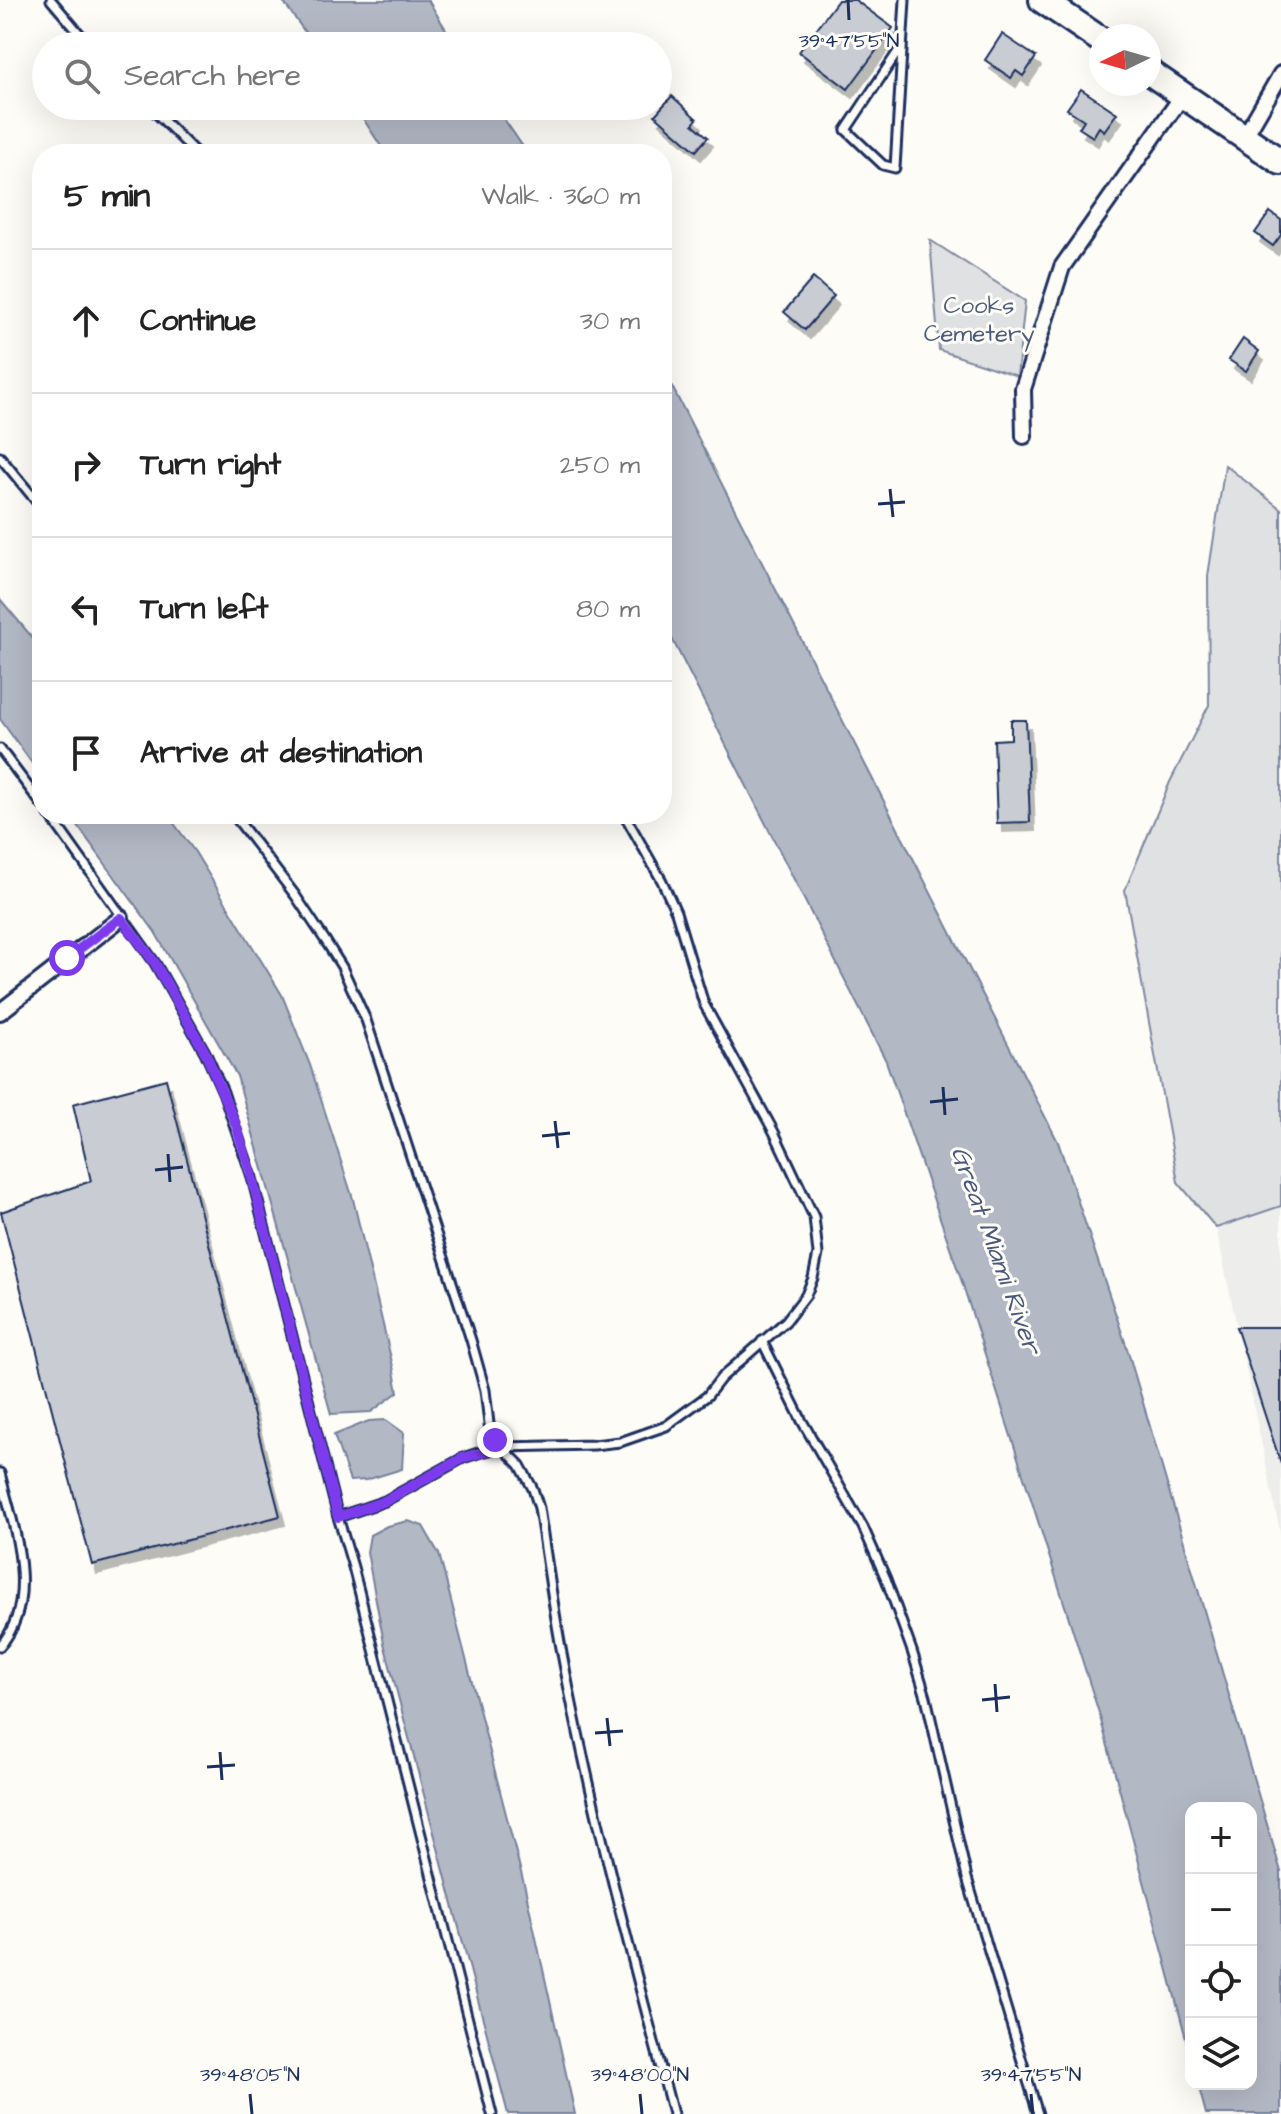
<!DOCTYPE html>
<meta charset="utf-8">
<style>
body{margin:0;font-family:"Architects Daughter",sans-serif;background:#f2f2f2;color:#222}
.controls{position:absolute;right:24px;bottom:24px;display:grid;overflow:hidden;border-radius:16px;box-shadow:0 8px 32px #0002}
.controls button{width:72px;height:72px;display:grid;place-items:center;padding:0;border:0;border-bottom:2px solid #e0e0e0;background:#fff;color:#222;font:40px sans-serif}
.compass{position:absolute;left:1089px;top:24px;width:72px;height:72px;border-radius:50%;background:#fff;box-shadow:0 8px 32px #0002;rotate:265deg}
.stop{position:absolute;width:24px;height:24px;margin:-18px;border:6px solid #7c3aed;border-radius:50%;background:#fff}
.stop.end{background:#7c3aed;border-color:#fff;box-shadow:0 2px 8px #0008}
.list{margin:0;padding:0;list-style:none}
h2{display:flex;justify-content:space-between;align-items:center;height:104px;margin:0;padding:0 32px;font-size:34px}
h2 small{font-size:26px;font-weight:400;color:#767676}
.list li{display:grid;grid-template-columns:52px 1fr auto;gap:24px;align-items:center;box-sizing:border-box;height:144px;padding:0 32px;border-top:2px solid #e0e0e0}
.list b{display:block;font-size:30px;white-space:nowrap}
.list em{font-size:26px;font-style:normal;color:#767676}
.icon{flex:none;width:44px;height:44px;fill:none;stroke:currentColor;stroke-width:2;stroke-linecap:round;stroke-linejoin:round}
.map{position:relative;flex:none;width:1281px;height:2114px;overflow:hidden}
.search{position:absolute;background:#fff;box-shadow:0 8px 32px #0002;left:32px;top:32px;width:640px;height:88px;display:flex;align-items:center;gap:20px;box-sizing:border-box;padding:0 28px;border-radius:44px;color:#767676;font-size:30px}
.panel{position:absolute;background:#fff;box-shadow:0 8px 32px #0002;left:32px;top:144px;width:640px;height:680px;border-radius:32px}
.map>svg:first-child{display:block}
</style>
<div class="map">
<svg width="1281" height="2114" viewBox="0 0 1281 2114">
<defs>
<filter id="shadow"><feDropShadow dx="5" dy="9" stdDeviation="0" flood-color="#0004"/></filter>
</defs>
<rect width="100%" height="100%" fill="#fdfcf7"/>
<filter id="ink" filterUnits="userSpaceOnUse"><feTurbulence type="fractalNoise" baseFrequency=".0125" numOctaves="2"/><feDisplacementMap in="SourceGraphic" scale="16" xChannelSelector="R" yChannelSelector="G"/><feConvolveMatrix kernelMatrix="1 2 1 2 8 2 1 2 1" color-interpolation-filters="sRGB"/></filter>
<g filter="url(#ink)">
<polygon fill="#edeeec" points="1281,1206 1281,1536 1216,1228"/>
<g fill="#e0e1e3" stroke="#7e88a0" stroke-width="2">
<polygon points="930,240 1025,301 1017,376 939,350"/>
<polygon points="1225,465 1281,509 1281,1206 1216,1228 1178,1182 1125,890 1170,782 1209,705 1208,576"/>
</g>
<g fill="#b3b8c5" stroke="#76819c" stroke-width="2">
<polygon points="282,0 428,0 456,46 315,46"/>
<polygon points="355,106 495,106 528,154 386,154"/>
<polygon points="662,367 1058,1142 1126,1345 1281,1872 1281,2114 1206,2114 1198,2084 1251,2084 1251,1808 1191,1808 1191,2057 1099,1713 963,1285 886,1061 662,619"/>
<polygon points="0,599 42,649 42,777 0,719"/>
<polygon points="69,814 167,814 195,852 282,995 310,1065 353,1199 394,1371 398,1392 371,1412 331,1414 237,1076 155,932"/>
<polygon points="386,1420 404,1433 402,1469 366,1480 350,1481 334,1435 369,1421"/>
<polygon points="408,1521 423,1526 439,1554 525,1888 575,2114 508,2114 384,1643 367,1552 370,1535 387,1526"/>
</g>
<g fill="#c9ccd3" stroke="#1b2f5e" stroke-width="2" filter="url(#shadow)">
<polygon points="838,0 855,0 893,28 848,89 799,52"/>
<polygon points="1002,34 1036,57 1023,76 1016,71 1011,78 985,60"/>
<polygon points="1081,89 1117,113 1104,131 1099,127 1093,137 1079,128 1084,120 1067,109"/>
<polygon points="672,96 697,119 693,124 708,137 696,151 655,115"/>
<polygon points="1270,212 1281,220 1281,235 1273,246 1255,233"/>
<polygon points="813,278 834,296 805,330 784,312"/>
<polygon points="1243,339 1259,351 1246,371 1229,360"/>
<polygon points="1011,720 1026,720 1030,822 997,823 994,740 1011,739"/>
<polygon points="166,1079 280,1516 92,1565 1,1212 91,1181 73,1104"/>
<polygon points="1236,1327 1281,1327 1281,1464"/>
</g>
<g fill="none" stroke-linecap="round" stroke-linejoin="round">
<defs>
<g id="service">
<polyline points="51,0 90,46"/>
<polyline points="901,47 846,130 883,165 895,168 905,0"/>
<polyline points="149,106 197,154"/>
<polyline points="0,457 42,508"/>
<polyline points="0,749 42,805"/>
<polyline points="49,814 155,963 205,1052 223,1092 251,1174 338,1517"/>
<path d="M233 814 295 895 325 940 342 967 366 1020 471 1340 485 1390 490 1432 495 1440 520 1465 533 1489 539 1508C547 1560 554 1613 564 1664 593 1816 634 1965 673 2114"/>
<polyline points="762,1341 802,1421 863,1527 886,1579 912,1651 926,1697 967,1878 1038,2114"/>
<path d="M0 1473C13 1525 41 1600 0 1646"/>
<polyline points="492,2114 353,1567 338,1517 385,1501 463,1458 478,1453 502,1447 594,1445 620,1442 666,1426 707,1396 721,1378 786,1321 806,1295 813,1278 818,1254 814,1217 774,1132 704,1004 676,912 662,881 624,814"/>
</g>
<g id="minor">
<polyline points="1245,136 1281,74"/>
<polyline points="1024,436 1023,389 1062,267 1183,95"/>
<polyline points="0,1012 121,918"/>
</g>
<g id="primary">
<polyline points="1042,0 1101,40"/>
<polyline points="1149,72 1281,162"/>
</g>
</defs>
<use href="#service" stroke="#1b2f5e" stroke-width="13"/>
<use href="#minor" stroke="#1b2f5e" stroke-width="20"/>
<use href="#primary" stroke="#1b2f5e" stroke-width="30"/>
<use href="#service" stroke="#fdfcf7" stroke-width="7"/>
<use href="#minor" stroke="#fdfcf7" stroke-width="14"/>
<use href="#primary" stroke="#fdfcf7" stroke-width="24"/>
</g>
</g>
<g fill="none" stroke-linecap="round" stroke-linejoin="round" filter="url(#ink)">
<polyline stroke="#7c3aed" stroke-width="10" points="67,958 121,918 155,963 205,1052 236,1125 251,1174 338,1517 385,1501 463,1458 502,1447 495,1440"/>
</g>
<path fill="none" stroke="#1b2f5e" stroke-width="3" d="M848 0 849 20M890 489 893 517M878 504 905 502M943 1087 945 1115M930 1102 958 1099M555 1121 558 1148M542 1136 570 1133M168 1154 170 1182M155 1170 183 1167M995 1684 997 1712M982 1700 1010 1697M607 1718 610 1746M595 1733 623 1731M220 1752 222 1780M207 1767 235 1765M250 2094 252 2114M640 2094 642 2114M1031 2094 1033 2114"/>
<g text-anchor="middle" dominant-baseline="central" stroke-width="6" stroke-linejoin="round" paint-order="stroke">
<g font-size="24" fill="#4c5c7f" stroke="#fdfcf7">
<text x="979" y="306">Cooks<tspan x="979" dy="28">Cemetery</tspan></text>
</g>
<g font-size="26" font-style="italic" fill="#49587d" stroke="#fdfcf7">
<text transform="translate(996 1250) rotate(70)">Great Miami River</text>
</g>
</g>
<g font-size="20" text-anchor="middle" fill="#1b2f5e" stroke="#fdfcf7" stroke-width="6" stroke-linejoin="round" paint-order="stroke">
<text x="849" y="47">39°47'55"N</text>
<text x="250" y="2081">39°48'05"N</text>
<text x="640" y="2081">39°48'00"N</text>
<text x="1031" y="2081">39°47'55"N</text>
</g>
</svg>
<div class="controls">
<button>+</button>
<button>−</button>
<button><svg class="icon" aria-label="locate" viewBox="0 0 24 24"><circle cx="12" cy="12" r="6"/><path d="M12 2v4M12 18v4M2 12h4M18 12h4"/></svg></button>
<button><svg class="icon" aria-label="layers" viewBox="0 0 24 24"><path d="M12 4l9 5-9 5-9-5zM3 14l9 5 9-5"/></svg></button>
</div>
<svg class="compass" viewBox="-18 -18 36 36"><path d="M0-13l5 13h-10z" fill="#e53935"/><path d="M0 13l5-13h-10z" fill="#767676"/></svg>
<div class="stop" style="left:67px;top:958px"></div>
<div class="stop end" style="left:495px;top:1440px"></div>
<div class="search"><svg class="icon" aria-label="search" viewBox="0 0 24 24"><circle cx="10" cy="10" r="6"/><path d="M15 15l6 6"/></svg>Search here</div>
<section class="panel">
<h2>5 min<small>Walk · 360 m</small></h2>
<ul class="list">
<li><svg class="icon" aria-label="ahead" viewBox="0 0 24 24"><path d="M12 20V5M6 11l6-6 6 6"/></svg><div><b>Continue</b></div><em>30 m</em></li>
<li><svg class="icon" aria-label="right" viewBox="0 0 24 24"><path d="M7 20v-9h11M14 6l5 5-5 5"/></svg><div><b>Turn right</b></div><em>250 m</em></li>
<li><svg class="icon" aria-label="left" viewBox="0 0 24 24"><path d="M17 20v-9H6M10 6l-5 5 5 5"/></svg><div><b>Turn left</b></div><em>80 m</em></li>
<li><svg class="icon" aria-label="arrive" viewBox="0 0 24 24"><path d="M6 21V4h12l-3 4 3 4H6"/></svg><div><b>Arrive at destination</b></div></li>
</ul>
</section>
</div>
